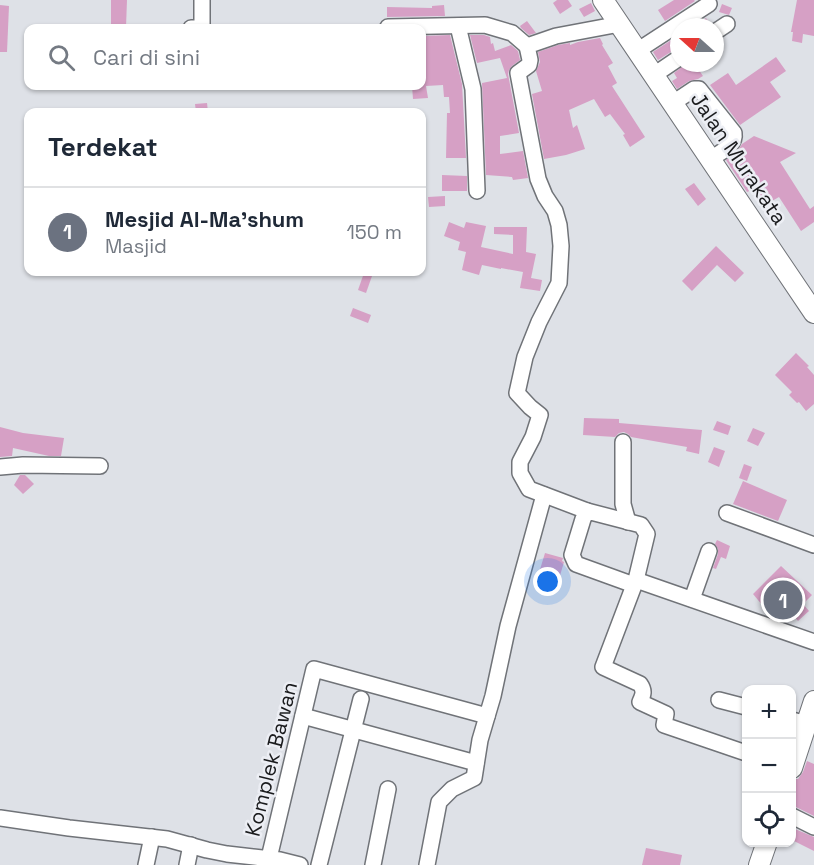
<!DOCTYPE html>
<html lang="id">
<meta charset="utf-8">
<style>
body{margin:0;font-family:"Space Grotesk",sans-serif;background:#f6f6f7;color:#1f2937}
.controls{position:absolute;right:18px;bottom:18px;display:grid;overflow:hidden;border-radius:12px;box-shadow:0 2px 4px #0004}
.controls button{width:54px;height:54px;display:grid;place-items:center;padding:0;border:0;border-bottom:2px solid #e0e1e3;background:#fff;color:#1f2937;font:30px sans-serif}
.compass{position:absolute;left:670px;top:18px;width:54px;height:54px;border-radius:50%;background:#fff;box-shadow:0 2px 4px #0004;rotate:291deg}
.you{position:absolute;left:548px;top:582px;width:21px;height:21px;margin:-15px;border:4px solid #fff;border-radius:50%;background:#1a73e8;box-shadow:0 0 0 9px #1a73e833}
.badge{display:grid;place-items:center;width:39px;height:39px;border-radius:50%;background:#2563eb;color:#fff;font-size:20px;font-weight:700}
.pin{position:absolute;translate:-50% -50%;border:3px solid #fff;box-shadow:0 2px 6px #0006}
.list{margin:0;padding:0;list-style:none}
h2{display:flex;justify-content:space-between;align-items:center;height:78px;margin:0;padding:0 24px;font-size:26px}
h2 small{font-size:20px;font-weight:400;color:#747a83}
.list li{display:grid;grid-template-columns:39px 1fr auto;gap:18px;align-items:center;box-sizing:border-box;height:90px;padding:0 24px;border-top:2px solid #e0e1e3}
.list b{display:block;font-size:22px;white-space:nowrap}
.list p{margin:0;font-size:20px;white-space:nowrap;color:#747a83}
.list em{font-size:20px;font-style:normal;color:#747a83}
.icon{flex:none;width:33px;height:33px;fill:none;stroke:currentColor;stroke-width:2;stroke-linecap:round;stroke-linejoin:round}
.map{position:relative;flex:none;width:814px;height:865px;overflow:hidden}
.search{position:absolute;background:#fff;box-shadow:0 2px 4px #0004;left:24px;top:24px;width:402px;height:66px;display:flex;align-items:center;gap:15px;box-sizing:border-box;padding:0 21px;border-radius:12px;color:#747a83;font-size:22px}
.panel{position:absolute;background:#fff;box-shadow:0 2px 4px #0004;left:24px;top:108px;width:402px;height:168px;border-radius:12px}
.map>svg:first-child{display:block}
</style>
<div class="map">
<svg width="814" height="865" viewBox="0 0 814 865">
<rect width="100%" height="100%" fill="#dee1e7"/>
<g fill="#d6a0c5">
<polygon points="111,0 127,0 126,27 111,27"/>
<polygon points="557,0 568,0 572,6 560,14 553,3"/>
<polygon points="674,0 694,0 695,1 665,21 658,10"/>
<polygon points="797,0 814,0 814,36 803,34 802,43 792,41 793,32 791,32"/>
<polygon points="591,3 595,11 584,17 579,9"/>
<polygon points="722,4 732,8 729,15 719,12"/>
<polygon points="0,5 9,6 7,52 0,52"/>
<polygon points="444,5 445,16 387,17 387,7 432,8 432,6"/>
<polygon points="706,18 710,24 707,27 692,27"/>
<polygon points="527,21 536,33 529,35 521,28 520,26"/>
<polygon points="450,35 462,84 466,158 446,158 447,113 450,113 449,97 444,97 443,85 426,86 428,98 413,99 412,86 422,86 422,36"/>
<polygon points="470,35 484,35 490,37 491,44 493,43 495,51 511,45 518,51 520,60 512,66 509,70 508,74 519,133 500,136 500,154 523,151 528,178 513,180 512,177 486,175 482,83 507,78 500,58 477,63"/>
<polygon points="679,35 679,48 674,50 658,60 653,52"/>
<polygon points="600,38 603,44 602,45 613,63 608,66 617,83 612,86 645,137 630,147 623,135 625,134 610,114 605,117 594,99 569,110 573,128 577,125 585,149 566,155 544,159 532,94 542,91 536,71 540,62 538,52 558,45 570,43 570,45 578,42"/>
<polygon points="776,57 786,71 770,82 781,97 740,125 710,85 728,73 736,85"/>
<polygon points="687,63 694,63 703,76 698,79 689,81 677,89 672,81 677,78 674,73"/>
<polygon points="207,103 208,112 196,112 195,104"/>
<polygon points="754,136 796,153 780,162 810,209 814,206 814,222 801,231 779,197 765,205 763,202 760,204 752,190 747,192 726,160 737,152 742,144"/>
<polygon points="442,175 467,176 467,191 442,191"/>
<polygon points="694,183 706,199 698,206 685,189"/>
<polygon points="445,196 445,206 429,207 428,197"/>
<polygon points="449,222 464,228 466,222 486,226 481,247 513,254 513,235 494,234 494,227 527,227 526,252 536,254 531,278 542,280 540,291 520,288 523,272 501,268 501,269 482,265 479,275 462,270 466,252 458,250 460,242 444,236"/>
<polygon points="716,246 744,273 735,282 717,265 692,291 682,281"/>
<polygon points="364,273 372,276 366,293 358,290"/>
<polygon points="353,308 371,315 368,323 350,316"/>
<polygon points="796,353 809,366 807,367 814,375 814,404 806,411 799,402 797,403 789,395 792,392 775,375"/>
<polygon points="584,418 619,419 619,423 702,430 699,454 686,451 687,447 631,437 628,434 624,432 619,433 615,437 583,435"/>
<polygon points="717,421 731,426 728,435 713,430"/>
<polygon points="0,427 23,433 64,438 61,456 49,456 13,448 12,456 0,457"/>
<polygon points="753,428 765,433 758,446 747,441"/>
<polygon points="714,447 725,451 719,467 708,462"/>
<polygon points="744,464 752,467 747,481 739,478"/>
<polygon points="20,475 25,475 34,484 23,494 14,485"/>
<polygon points="743,481 787,500 778,521 733,504"/>
<polygon points="717,540 730,546 726,559 721,557 716,569 713,568 718,554 718,549 715,544"/>
<polygon points="545,553 563,558 562,561 564,562 559,579 560,580 557,592 535,586"/>
<polygon points="781,566 812,595 803,604 809,611 798,621 792,614 784,621 772,617 753,594"/>
<polygon points="807,761 814,764 814,816 796,807 792,806 792,787 796,779 798,779 803,772"/>
<polygon points="795,829 814,837 814,851 792,840 792,836"/>
<polygon points="646,848 682,855 680,865 642,865"/>
</g>
<g fill="none" stroke-linecap="round" stroke-linejoin="round">
<defs>
<g id="minor">
<polyline points="458,26 473,89 477,191"/>
<polyline points="388,27 485,25 512,33 527,46"/>
<polyline points="191,28 198,28 202,25 202,0"/>
<polyline points="715,32 727,24"/>
<polyline points="637,51 709,4"/>
<polyline points="654,75 679,58"/>
<path d="M673 103 694 89H699L734 133C736 146 720 152 711 159"/>
<polyline points="623,442 623,504 628,522"/>
<polyline points="0,467 23,465 100,466"/>
<polyline points="587,511 529,489 520,473 520,462 533,437 540,415 530,407 517,393 525,357 539,322 559,283 561,246 559,225 555,211 545,196 538,179 518,73 529,65 530,60 527,46 556,36 620,24"/>
<polyline points="727,513 814,545"/>
<polyline points="636,580 814,642"/>
<path d="M634 585 576 564 572 555 583 519 587 511 641 525 647 534 636 580 603 667 640 684C645 691 643 695 640 702L666 714 664 725 746 753"/>
<polyline points="692,599 709,551"/>
<polyline points="719,700 746,707"/>
<polyline points="303,716 476,763"/>
<polyline points="792,720 806,724"/>
<polyline points="792,816 814,827"/>
<polyline points="0,818 69,828 167,839 207,850 227,854 280,860 300,865"/>
<polyline points="269,858 314,669 487,716"/>
<polyline points="146,865 152,837"/>
<polyline points="187,865 191,845"/>
<polyline points="319,865 361,699"/>
<polyline points="373,865 388,789"/>
<polyline points="427,865 439,802 452,789 474,778 480,740 493,696 508,626 544,495"/>
</g>
<g id="major">
<polyline points="603,0 814,313"/>
<polyline points="792,768 814,701"/>
<polyline points="759,865 767,842"/>
</g>
</defs>
<use href="#minor" stroke="#707378" stroke-width="18"/>
<use href="#major" stroke="#707378" stroke-width="22"/>
<use href="#minor" stroke="#fff" stroke-width="15"/>
<use href="#major" stroke="#fff" stroke-width="20"/>
</g>
<g text-anchor="middle" dominant-baseline="central" stroke-width="5" stroke-linejoin="round" paint-order="stroke">
<g font-size="21" fill="#191a1c" stroke="#eceef4">
<text transform="translate(739 158) rotate(56)">Jalan Murakata</text>
<text transform="translate(271 759) rotate(-76)">Komplek Bawan</text>
</g>
</g>
</svg>
<div class="controls">
<button>+</button>
<button>−</button>
<button><svg class="icon" aria-label="locate" viewBox="0 0 24 24"><circle cx="12" cy="12" r="6"/><path d="M12 2v4M12 18v4M2 12h4M18 12h4"/></svg></button>
</div>
<svg class="compass" viewBox="-18 -18 36 36"><path d="M0-13l5 13h-10z" fill="#e53935"/><path d="M0 13l5-13h-10z" fill="#747a83"/></svg>
<div class="you"></div>
<div class="pin badge" style="left:783px;top:600px;background:#6b7280">1</div>
<div class="search"><svg class="icon" aria-label="search" viewBox="0 0 24 24"><circle cx="10" cy="10" r="6"/><path d="M15 15l6 6"/></svg>Cari di sini</div>
<section class="panel">
<h2>Terdekat<small></small></h2>
<ul class="list">
<li><span class="badge" style="background:#6b7280">1</span><div><b>Mesjid Al-Ma'shum</b><p>Masjid</p></div><em>150 m</em></li>
</ul>
</section>
</div>
